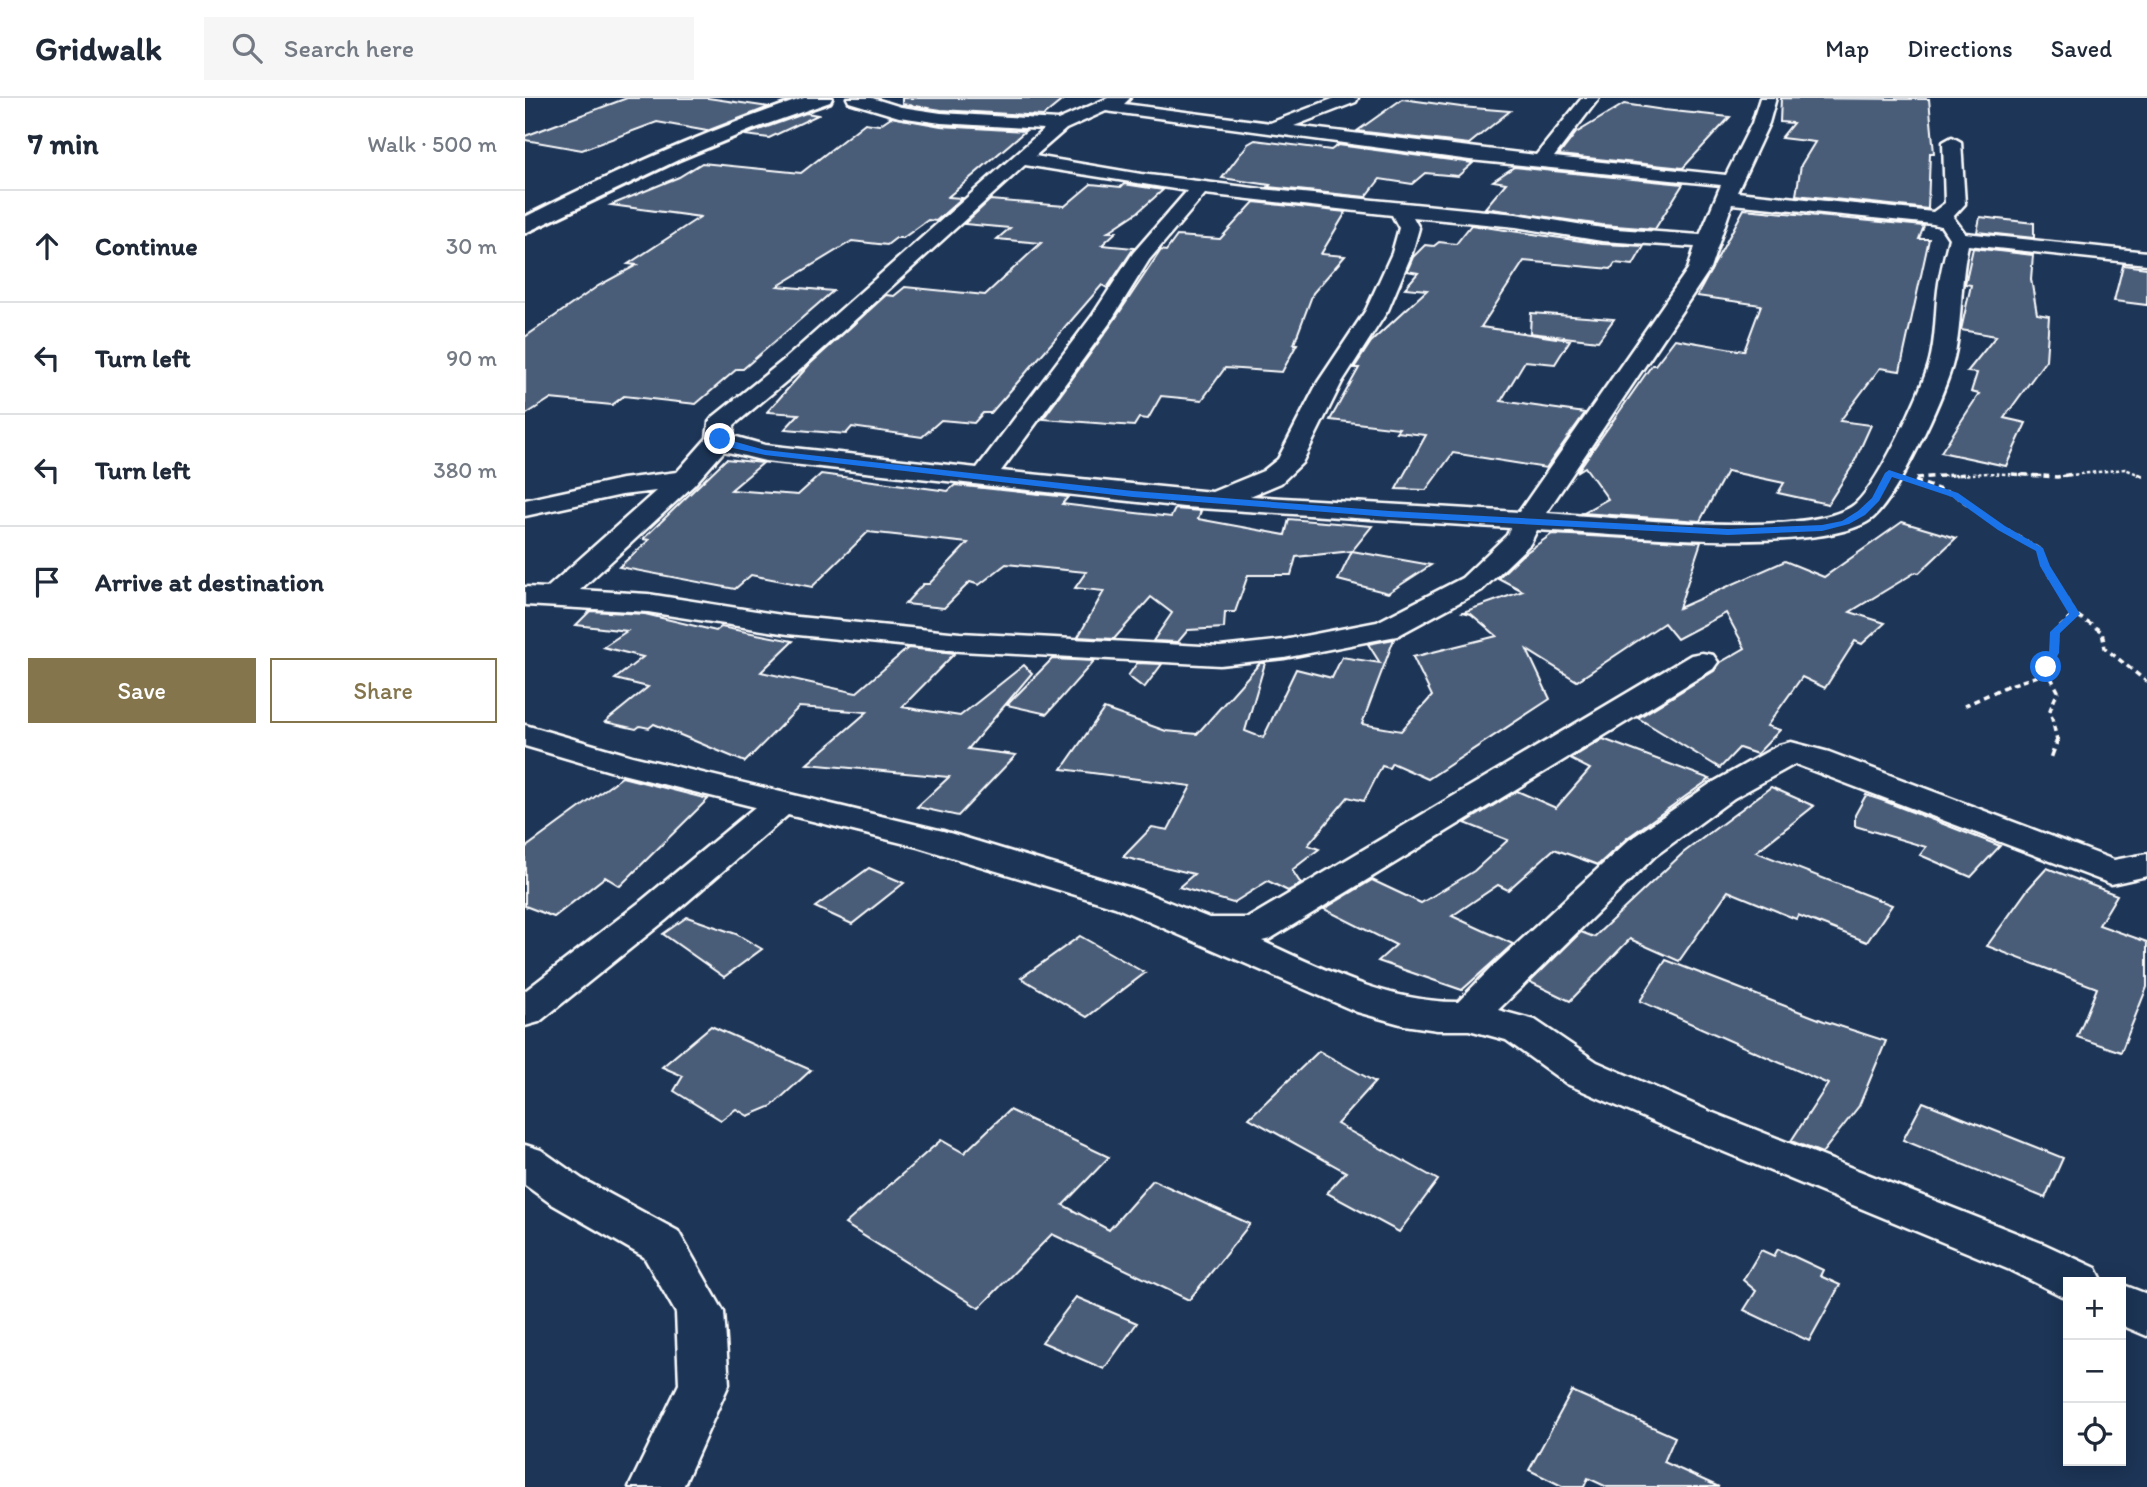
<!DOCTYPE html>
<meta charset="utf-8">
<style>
body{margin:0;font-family:Itim,sans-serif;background:#f6f6f7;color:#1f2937}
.controls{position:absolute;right:21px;bottom:21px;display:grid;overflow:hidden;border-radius:0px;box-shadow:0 4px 18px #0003}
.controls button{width:63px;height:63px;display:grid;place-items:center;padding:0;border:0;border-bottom:2px solid #e0e1e3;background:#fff;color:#1f2937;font:35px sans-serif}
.stop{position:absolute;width:21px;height:21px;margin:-16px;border:5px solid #1a73e8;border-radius:50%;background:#fff}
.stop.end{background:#1a73e8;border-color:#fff;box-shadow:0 2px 7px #0008}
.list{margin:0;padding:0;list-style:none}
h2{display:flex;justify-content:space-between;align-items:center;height:91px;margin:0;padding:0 28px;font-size:30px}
h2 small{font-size:23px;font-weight:400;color:#747a83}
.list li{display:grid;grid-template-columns:46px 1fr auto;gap:21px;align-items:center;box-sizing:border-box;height:112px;padding:0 28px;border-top:2px solid #e0e1e3}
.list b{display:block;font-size:26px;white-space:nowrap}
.list em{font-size:23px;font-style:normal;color:#747a83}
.actions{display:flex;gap:14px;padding:21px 28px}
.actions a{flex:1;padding:16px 0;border:2px solid #84754c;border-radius:0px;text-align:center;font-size:24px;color:#84754c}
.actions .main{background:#84754c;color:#fff}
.icon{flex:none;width:38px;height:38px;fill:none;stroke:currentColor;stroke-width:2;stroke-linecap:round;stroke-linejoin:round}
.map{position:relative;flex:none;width:1622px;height:1389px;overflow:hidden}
header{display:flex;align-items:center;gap:42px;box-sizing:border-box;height:98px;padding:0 35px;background:#fff;border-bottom:2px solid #e0e1e3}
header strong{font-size:33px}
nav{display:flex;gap:38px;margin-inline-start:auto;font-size:24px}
.search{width:490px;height:63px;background:#f6f6f7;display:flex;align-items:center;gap:18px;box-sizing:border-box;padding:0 24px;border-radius:0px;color:#747a83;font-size:26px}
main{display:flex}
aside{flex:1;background:#fff}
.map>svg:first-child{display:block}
</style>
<header>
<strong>Gridwalk</strong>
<div class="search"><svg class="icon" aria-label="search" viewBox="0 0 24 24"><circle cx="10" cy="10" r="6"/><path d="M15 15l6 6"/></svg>Search here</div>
<nav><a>Map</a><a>Directions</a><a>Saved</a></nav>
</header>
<main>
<aside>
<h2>7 min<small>Walk · 500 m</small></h2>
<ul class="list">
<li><svg class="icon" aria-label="ahead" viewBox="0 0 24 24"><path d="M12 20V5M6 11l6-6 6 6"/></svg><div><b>Continue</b></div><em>30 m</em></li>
<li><svg class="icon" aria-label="left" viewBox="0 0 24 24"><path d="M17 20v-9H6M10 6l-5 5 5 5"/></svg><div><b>Turn left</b></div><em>90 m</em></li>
<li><svg class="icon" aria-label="left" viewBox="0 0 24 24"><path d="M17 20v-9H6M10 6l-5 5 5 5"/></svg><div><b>Turn left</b></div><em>380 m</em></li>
<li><svg class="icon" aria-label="arrive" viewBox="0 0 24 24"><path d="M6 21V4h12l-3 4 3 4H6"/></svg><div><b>Arrive at destination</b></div></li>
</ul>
<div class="actions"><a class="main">Save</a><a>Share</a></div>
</aside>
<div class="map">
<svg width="1622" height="1389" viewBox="0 0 1622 1389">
<rect width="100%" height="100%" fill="#1d3557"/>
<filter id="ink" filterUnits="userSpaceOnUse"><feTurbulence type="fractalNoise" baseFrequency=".0143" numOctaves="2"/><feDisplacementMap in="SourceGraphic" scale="14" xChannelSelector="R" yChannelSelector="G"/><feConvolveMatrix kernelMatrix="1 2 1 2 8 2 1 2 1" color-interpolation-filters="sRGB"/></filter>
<g filter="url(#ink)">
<g fill="#4a5d79" stroke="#fff" stroke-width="2">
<polygon points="102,0 183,0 244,9 182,33 132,24 57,52 0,42 0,38"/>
<polygon points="377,0 540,0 518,18 416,12 377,6"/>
<polygon points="1256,0 1404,1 1409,55 1405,55 1403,111 1271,97 1276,67 1290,44 1256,40 1268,25 1255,24"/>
<polygon points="877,1 936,9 985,13 944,46 832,33"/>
<polygon points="1099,6 1139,12 1205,19 1158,70 1034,57 1051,35"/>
<polygon points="281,15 293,17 244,40 220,37"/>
<polygon points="366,19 416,28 500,33 423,99 437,100 411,123 403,122 378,140 371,140 362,147 327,143 253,188 308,193 218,271 212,271 171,306 99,298 87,307 25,301 0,317 0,239 73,188 112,167 103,166 175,119 86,107 154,79 177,65 276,75 340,25 354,27"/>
<polygon points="730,42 806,52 813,47 948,65 933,78 900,75 887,86 855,81 841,99 743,89 745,87 697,80 723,46"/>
<polygon points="989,69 1158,86 1130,131 1077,127 960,110 981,85 968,83"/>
<polygon points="566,86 596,89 599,86 638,92 613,114 583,134 591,134 577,147 609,150 582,190 577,187 466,315 458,315 449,325 416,322 397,339 327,329 321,336 260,331 274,316 242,314 285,266 361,197 369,198 380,189 460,197 516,145 472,141 485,130 439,126 465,102 540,108"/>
<polygon points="729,104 821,114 796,156 820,158 788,195 769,246 772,246 757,274 700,270 677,302 636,298 623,321 614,320 609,328 518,321 586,227 636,152 641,153 652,138 695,141"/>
<polygon points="1219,111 1399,128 1394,141 1404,141 1375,273 1355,270 1315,323 1346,327 1328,367 1303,406 1253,395 1259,385 1202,373 1175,423 1057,415 1083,401 1060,369 1052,374 1127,267 1130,267 1150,241 1219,253 1236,207 1172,198"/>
<polygon points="1455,119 1509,125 1509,140 1452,134"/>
<polygon points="946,127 1077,146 1119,148 1108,167 1090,165 1086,171 999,163 956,229 1045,242 1030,266 1000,263 976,303 1060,315 1021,370 928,355 901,392 871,391 901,337 871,334 874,330 805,322 834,270 829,270 846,244 902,192 880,190 893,175 882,173 888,159 900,147 909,148 914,144 931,146"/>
<polygon points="1448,150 1508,157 1506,181 1512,216 1524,218 1521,262 1479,320 1501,325 1481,368 1416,354 1454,296 1446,294 1452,275 1442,274 1471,238 1436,232 1446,187 1440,186"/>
<polygon points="1598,167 1622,170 1622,207 1589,203"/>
<polygon points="1006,215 1089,221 1073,243 1005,235"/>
<polygon points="201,361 238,365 206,392 273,397 296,376 423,393 430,387 543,399 537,406 602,414 646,419 650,411 676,413 673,421 760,437 764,421 847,428 827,453 771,459 766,477 723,477 710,514 700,514 699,530 663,532 653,544 628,543 647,515 626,499 589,541 553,539 579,493 550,490 561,474 481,466 454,487 445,484 419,510 380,506 398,486 404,486 443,445 343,434 287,489 226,477 210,491 94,469 124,442 118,441"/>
<polygon points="1377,424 1431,440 1394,475 1391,474 1325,514 1360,525 1337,546 1330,543 1300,590 1277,579 1242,628 1255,632 1232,656 1214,650 1195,670 1113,620 1189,573 1196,564 1220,550 1201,515 1152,541 1139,525 1052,583 1002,552 1025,601 903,681 867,665 864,670 857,668 839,703 823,699 783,747 794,751 767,772 776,786 763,793 743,783 708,805 654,789 669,776 598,759 627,729 643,732 666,688 537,671 579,611 641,633 672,636 735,565 740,565 720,633 738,640 771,571 807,580 817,559 855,565 843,546 869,541 837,626 876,633 907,598 888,559 972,538 946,516 938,514 998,493 973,480 996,458 1027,436 1176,444 1154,510 1260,463 1299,479"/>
<polygon points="827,453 906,467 863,495 813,482"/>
<polygon points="65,513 120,516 191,533 196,529 268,543 236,574 331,595 383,550 430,555 377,609 435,618 499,567 507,575 443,651 491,657 433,718 392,709 424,679 282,666 342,614 274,609 220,664 129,626 124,630 115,628 111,631 80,624 123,589 90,581 118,559 78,549 102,533 51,527"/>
<polygon points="527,561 569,563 522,616 482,607"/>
<polygon points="612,565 637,566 619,590 603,578"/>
<polygon points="1078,641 1185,681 1102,740 1073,767 1029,751 983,792 973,787 927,818 988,846 937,892 853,863 871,847 799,811 847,782 896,805 949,773 983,742 940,725 992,693 1031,710 1065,671 1045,661"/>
<polygon points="97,679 183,701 95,788 80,779 29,819 0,808 0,750"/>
<polygon points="1246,689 1289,708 1231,754 1367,807 1342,844 1273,817 1271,821 1203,793 1154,863 1105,841 1045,903 1005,884 1056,834 1069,839 1158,755"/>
<polygon points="1341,697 1359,703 1475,748 1446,779 1395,757 1401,749 1330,728 1330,717"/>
<polygon points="344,770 379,785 327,826 290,809"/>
<polygon points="1522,770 1592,797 1574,827 1622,844 1622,889 1596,954 1552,939 1572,890 1462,848 1503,791"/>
<polygon points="162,819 211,836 237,851 199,879 138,836"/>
<polygon points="555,838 620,875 562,919 496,880"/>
<polygon points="1141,862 1299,923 1361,943 1334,1008 1297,1055 1266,1043 1303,986 1115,903"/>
<polygon points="186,928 286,972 247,1008 223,1018 211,1011 196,1022 149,993 158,978 137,969"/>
<polygon points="794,953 850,984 812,1026 913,1082 874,1134 802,1095 821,1074 724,1020"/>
<polygon points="1398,1004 1538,1060 1520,1100 1378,1042"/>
<polygon points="484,1012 584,1059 538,1107 584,1132 628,1082 725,1126 664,1202 527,1136 454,1210 320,1126 416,1042 439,1055"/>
<polygon points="1253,1151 1298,1172 1295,1178 1315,1187 1284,1243 1219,1212 1231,1193 1218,1182 1236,1152 1249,1158"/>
<polygon points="551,1199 612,1225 579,1271 517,1244"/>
<polygon points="1047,1293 1150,1339 1139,1364 1194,1389 1082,1389 1063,1380 1059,1389 1039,1389 1004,1372"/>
</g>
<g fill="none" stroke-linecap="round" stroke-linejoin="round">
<defs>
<g id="street">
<path d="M322 0H347L376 9 416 15 533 22 583 0H605L599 6 745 25 810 0H833L831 4 769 28 1011 57 1057 0H1074L1029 59 1201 77 1227 25 1235 0H1251L1244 25 1212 94 1408 114 1420 105 1418 44 1427 39 1436 44 1440 106 1428 119 1440 135 1622 154V166L1443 147C1434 187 1438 230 1427 268 1417 302 1374 396 1349 419 1302 460 1080 435 1012 432L1005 446 957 492 872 538 861 540 759 560 695 567 435 553 263 536 123 514 0 507V489L22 490 131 393 97 397 0 418V402L97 381 152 374 182 340 184 324 188 319 260 261 519 31 416 25 374 19 324 4ZM581 13 945 62 1196 87 1175 137 1077 130 991 116 736 91 616 76 510 58 541 31ZM500 67 662 93 608 155 567 218 452 370 240 347 208 338 209 327 276 271ZM680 96 867 117 874 130 867 155 841 212 793 284 753 361 738 373 687 394 476 373 584 226 624 162ZM1207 106 1408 126 1416 128 1424 140C1420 157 1415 174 1413 192 1410 216 1411 242 1404 266 1396 294 1350 395 1326 409 1274 441 1088 419 1021 415L1185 171ZM888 119 991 129 1077 143 1170 149 1163 171 994 414 725 398 756 385 777 365 817 284 863 212 887 155 894 130ZM199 353 240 363 659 409 985 430 982 437 937 480 852 524 759 542 695 549 435 535 263 518 123 496 55 492 169 387Z"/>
<path d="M1177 555 1188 557 1193 564 1188 571 745 841 737 843C800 872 863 904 933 904L969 867 1104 742 1185 686 1254 647 1266 644 1304 654 1589 762 1622 756V778L1586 786 1270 666 1209 700 1130 758 973 912 1010 922 1072 964 1186 1014 1519 1146 1571 1170 1578 1184H1543V1200L1537 1198 1485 1172 1156 1036 1042 986 981 942 944 932H912L879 927 832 914 590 809 393 749 263 717 141 822 14 924 0 928V893L115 804 230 709 85 673 0 648V627L107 658 418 733 616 793 684 820H723L1166 557Z"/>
<polygon points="0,1047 16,1052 57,1081 153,1133 199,1214 204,1286 158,1389 104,1389 154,1286 151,1215 119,1159 25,1105 0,1087"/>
<polygon points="1596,1186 1622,1196 1622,1238 1596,1227"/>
</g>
<path id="secondary" d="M279 0H307L305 4 228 31 153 62 0 135V119C91 73 183 32 279 0Z"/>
</defs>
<use href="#street" stroke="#fff" stroke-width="5"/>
<use href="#secondary" stroke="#fff" stroke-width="6"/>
<g stroke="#fff" stroke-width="2.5" stroke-dasharray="3.5 2.5" stroke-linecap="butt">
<polyline points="1417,378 1462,375 1517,378"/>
<polyline points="1537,378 1600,371 1618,378"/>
</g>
<g stroke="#fff" stroke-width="3.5" stroke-dasharray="6 4.5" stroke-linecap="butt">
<polyline points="1487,376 1532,379 1547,376"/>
<polyline points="1613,376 1622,380"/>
<polyline points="1391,380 1442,376"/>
<polyline points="1390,383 1430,397 1477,430 1515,452 1520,468 1550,516 1577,534 1580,550 1622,584"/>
<polyline points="1521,570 1533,593 1525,612 1532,642"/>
<polyline points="1439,608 1482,588 1516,577 1529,555 1530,534 1550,516"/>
</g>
<polyline stroke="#fff" stroke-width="4.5" stroke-dasharray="8 5" stroke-linecap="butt" points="1526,659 1533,640"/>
<use href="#street" fill="#1d3557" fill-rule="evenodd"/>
<use href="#secondary" fill="#1d3557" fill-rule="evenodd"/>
</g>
</g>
<polygon fill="#1a73e8" points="193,339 240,352 608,393 864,413 1203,431 1297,427 1317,423 1333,413 1347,400 1360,375 1364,372 1433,395 1480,428 1518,450 1525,468 1555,516 1535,535 1534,555 1526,569 1517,571 1516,569 1524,555 1525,534 1544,516 1515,468 1511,453 1473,432 1427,399 1367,379 1354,403 1340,417 1324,426 1297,433 1203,437 864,419 608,399 240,357 203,349 193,343"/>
</svg>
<div class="controls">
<button>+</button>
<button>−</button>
<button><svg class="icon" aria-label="locate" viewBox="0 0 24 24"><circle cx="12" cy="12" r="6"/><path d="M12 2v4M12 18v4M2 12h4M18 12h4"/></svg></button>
</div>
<div class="stop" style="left:1521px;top:569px"></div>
<div class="stop end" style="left:195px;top:341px"></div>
</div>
</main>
